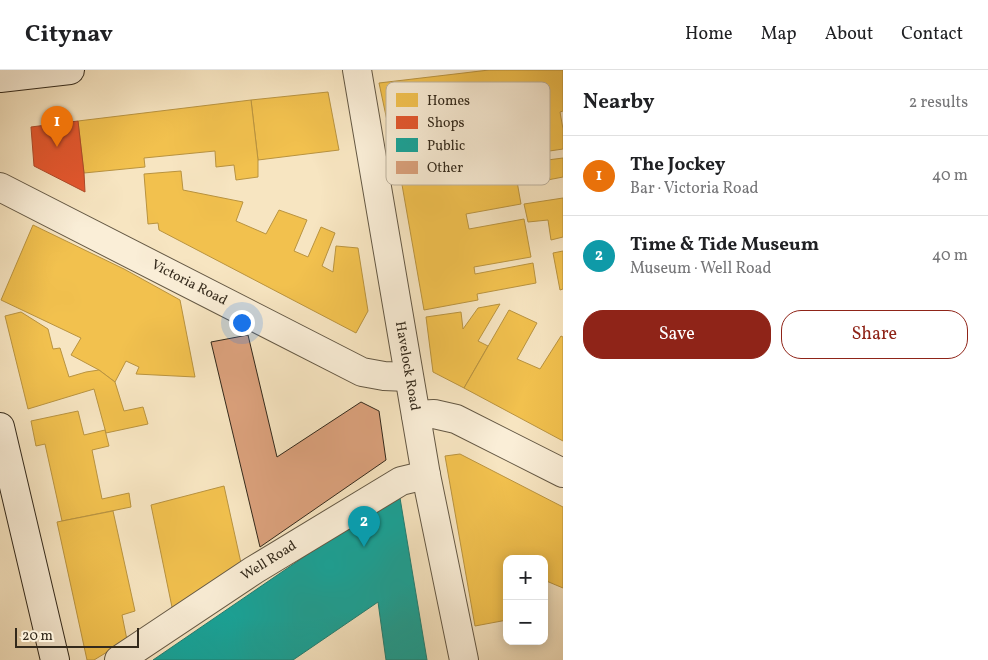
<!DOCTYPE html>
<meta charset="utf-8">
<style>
body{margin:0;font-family:Vollkorn,serif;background:#f2f2f2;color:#202124}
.controls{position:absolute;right:15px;bottom:15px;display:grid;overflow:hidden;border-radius:10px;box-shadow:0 2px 12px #0003}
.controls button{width:45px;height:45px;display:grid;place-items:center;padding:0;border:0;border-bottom:1px solid #e0e0e0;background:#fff;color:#202124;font:25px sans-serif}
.scale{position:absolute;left:15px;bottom:12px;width:124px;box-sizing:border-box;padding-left:5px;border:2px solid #33291b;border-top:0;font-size:14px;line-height:18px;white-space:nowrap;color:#33291b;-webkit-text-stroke:4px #faeed7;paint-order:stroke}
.you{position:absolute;left:241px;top:252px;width:18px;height:18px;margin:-12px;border:4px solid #fff;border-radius:50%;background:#1a73e8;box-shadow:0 0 0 8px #1a73e833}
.badge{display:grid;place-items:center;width:32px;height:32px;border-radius:50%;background:#8f2418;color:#fff;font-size:16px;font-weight:700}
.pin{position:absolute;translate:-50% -41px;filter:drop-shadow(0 1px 2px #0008)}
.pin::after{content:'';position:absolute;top:26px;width:18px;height:15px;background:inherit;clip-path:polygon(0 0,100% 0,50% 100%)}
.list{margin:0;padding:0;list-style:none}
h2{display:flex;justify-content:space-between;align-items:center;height:65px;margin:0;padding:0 20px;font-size:21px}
h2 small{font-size:16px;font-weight:400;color:#757577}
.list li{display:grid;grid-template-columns:32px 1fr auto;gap:15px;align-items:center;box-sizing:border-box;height:80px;padding:0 20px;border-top:1px solid #e0e0e0}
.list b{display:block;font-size:19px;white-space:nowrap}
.list p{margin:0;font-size:16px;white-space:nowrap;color:#757577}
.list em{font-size:16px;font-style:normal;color:#757577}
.actions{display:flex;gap:10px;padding:15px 20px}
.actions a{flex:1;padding:11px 0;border:1px solid #8f2418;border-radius:20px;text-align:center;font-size:18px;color:#8f2418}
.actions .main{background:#8f2418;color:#fff}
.map{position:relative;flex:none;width:563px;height:590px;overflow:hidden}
header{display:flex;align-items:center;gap:30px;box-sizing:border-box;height:70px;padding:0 25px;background:#fff;border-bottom:1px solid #e0e0e0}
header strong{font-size:24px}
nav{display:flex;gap:28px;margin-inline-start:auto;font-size:18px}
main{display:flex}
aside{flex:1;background:#fff}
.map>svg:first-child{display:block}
</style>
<header>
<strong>Citynav</strong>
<nav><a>Home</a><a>Map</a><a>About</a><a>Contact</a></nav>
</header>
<main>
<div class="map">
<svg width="563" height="590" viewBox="0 0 563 590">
<rect width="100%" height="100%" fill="#f7e5c1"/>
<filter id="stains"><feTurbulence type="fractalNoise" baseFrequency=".004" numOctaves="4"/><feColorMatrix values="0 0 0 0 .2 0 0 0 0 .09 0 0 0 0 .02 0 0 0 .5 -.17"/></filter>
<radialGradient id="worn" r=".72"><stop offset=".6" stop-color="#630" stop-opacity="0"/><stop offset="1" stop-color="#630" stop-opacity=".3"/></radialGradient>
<g fill="#f2c14e" stroke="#b9933f">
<polygon points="489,0 563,0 563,41 560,42 563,59 563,79 536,83 529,45 511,47 519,88 484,92 476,51 439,55 446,91 418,96 412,58 389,60 379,13"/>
<polygon points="328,22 339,80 258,90 251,30"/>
<polygon points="251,30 258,90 258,107 236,110 234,95 216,97 215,81 144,88 145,97 84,103 78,51"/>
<polygon points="563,88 563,107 527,114 524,93"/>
<polygon points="456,99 458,110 515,100 521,134 466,144 469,159 524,149 531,187 474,197 475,204 533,193 536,213 477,224 478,230 424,240 401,109"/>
<polygon points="181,101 183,120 243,132 236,151 266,164 279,140 307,150 294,181 308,187 321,157 335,163 322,196 333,202 336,176 358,178 368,241 356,263 159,160 158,153 148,154 144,104"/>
<polygon points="563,128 563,167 551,170 548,150 528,152 524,134"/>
<polygon points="33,155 124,199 180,230 195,307 136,304 139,297 126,291 115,312 99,300 71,285 81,268 1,230"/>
<polygon points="563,181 563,219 560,220 553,183"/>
<polygon points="500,234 478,271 488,276 464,318 433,302 426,247 461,242 463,259 478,238"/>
<polygon points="509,240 537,253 517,289 540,299 561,266 563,267 563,371 464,318"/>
<polygon points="21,242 48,259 53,279 60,278 69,307 86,302 99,300 115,312 124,341 143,337 148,354 106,363 94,319 28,339 5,246"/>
<polygon points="78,341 84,365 105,360 109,376 92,380 102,429 129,423 131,437 62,451 45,374 36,376 31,351"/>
<polygon points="460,384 563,437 563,518 544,510 544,489 507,489 507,550 475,556 445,386"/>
<polygon points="224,416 241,493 173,542 151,435"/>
<polygon points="113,441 135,541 122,545 127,570 94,590 87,590 57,452"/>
</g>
<polygon fill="#e4572e" stroke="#af4928" points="78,51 84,103 85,122 34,96 31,57"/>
<polygon fill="#17a398" stroke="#1f7e72" points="399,422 427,590 386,590 378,532 293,590 153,590"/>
<polygon fill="#dba17c" stroke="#33291b" points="248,265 277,387 361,332 379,341 386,390 260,477 211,272"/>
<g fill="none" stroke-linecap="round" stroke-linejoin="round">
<defs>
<g id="street">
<polyline points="357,0 426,405 464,590"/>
<polyline points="0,117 362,302 384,306 408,307"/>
<polyline points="416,345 434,344 456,349 563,403"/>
<polyline points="119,590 254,500 401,411 426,405"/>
</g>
<g id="secondary">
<polyline points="0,8 70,0"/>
<polyline points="0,357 55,590"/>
</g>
</defs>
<use href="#street" stroke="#645844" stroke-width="30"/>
<use href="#secondary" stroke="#33291b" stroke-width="30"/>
<use href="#street" stroke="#faeed7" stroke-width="28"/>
<use href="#secondary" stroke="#faeed7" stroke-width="28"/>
</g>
<g text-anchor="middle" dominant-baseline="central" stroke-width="5" stroke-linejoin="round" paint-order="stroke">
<g font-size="14" fill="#33291b" stroke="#faeed7">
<text transform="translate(189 213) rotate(27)">Victoria Road</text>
<text transform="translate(407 296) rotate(80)">Havelock Road</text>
<text transform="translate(269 491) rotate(-32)">Well Road</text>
</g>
</g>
<rect x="386" y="12" width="164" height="103" rx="8" fill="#faeed7" stroke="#beb39f" stroke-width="1"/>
<rect x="396" y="23" width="22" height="14" fill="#f2c14e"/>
<rect x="396" y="46" width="22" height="13" fill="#e4572e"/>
<rect x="396" y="68" width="22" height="14" fill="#17a398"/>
<rect x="396" y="91" width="22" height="13" fill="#dba17c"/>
<g font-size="14" fill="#33291b">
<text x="427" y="35">Homes</text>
<text x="427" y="57">Shops</text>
<text x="427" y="80">Public</text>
<text x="427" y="102">Other</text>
</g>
<rect width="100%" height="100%" filter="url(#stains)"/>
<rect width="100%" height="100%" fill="url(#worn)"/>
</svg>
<div class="controls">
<button>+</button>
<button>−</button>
</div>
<div class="scale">20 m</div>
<div class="you"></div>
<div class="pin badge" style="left:57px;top:77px;background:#e8710a">1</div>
<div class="pin badge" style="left:364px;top:477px;background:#0f9aa8">2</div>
</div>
<aside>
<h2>Nearby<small>2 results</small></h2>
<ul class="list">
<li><span class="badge" style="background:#e8710a">1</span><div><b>The Jockey</b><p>Bar · Victoria Road</p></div><em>40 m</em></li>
<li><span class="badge" style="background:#0f9aa8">2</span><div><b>Time &amp; Tide Museum</b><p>Museum · Well Road</p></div><em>40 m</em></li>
</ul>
<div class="actions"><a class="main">Save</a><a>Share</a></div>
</aside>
</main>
